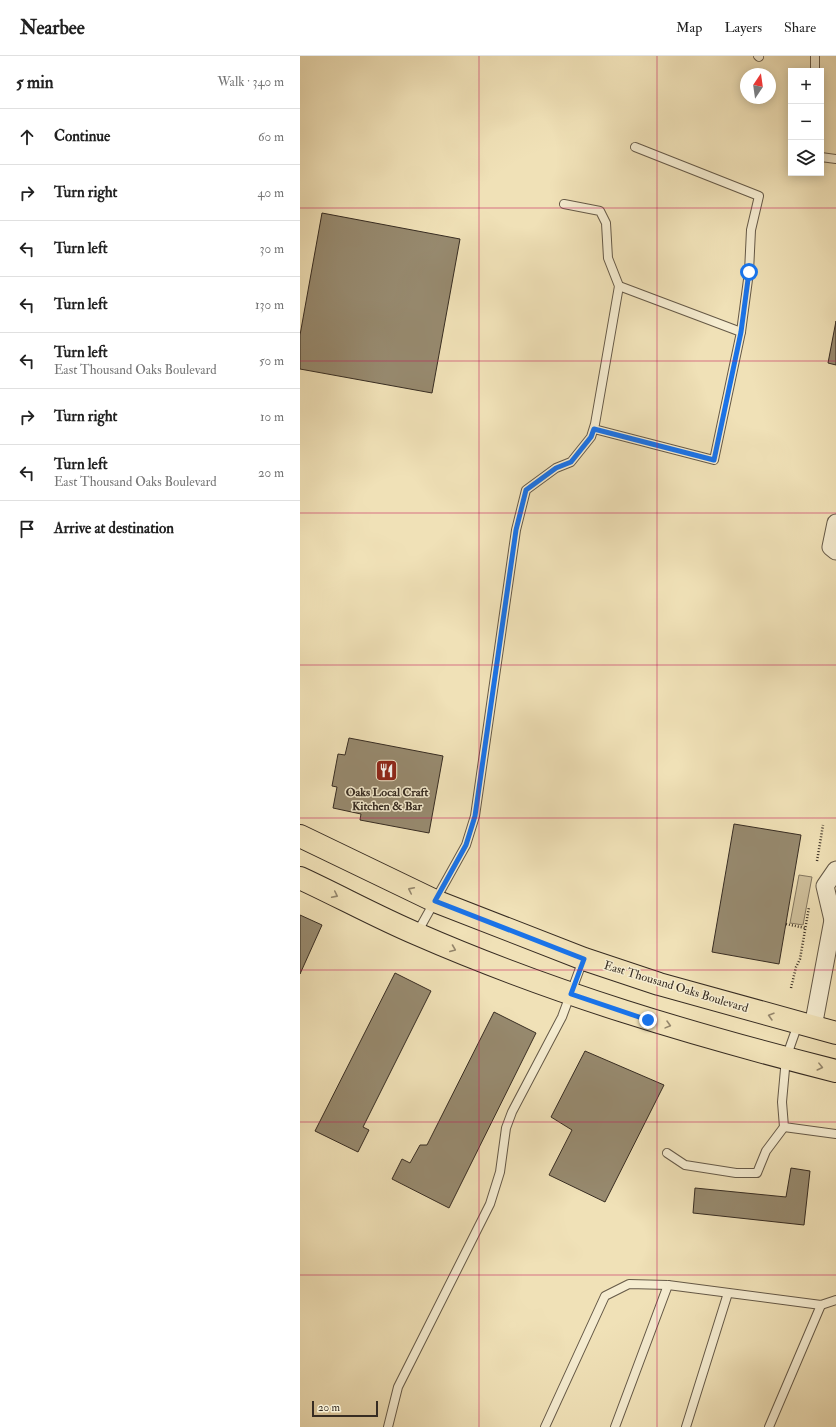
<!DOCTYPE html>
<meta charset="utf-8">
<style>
body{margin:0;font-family:"IM FELL Double Pica",serif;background:#f2f2f2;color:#222}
.controls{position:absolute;right:12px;top:12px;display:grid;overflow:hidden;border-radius:0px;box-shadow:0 2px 10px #0003}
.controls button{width:36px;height:36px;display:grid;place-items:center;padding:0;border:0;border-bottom:1px solid #e0e0e0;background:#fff;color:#222;font:20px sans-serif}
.compass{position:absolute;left:440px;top:12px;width:36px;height:36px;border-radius:50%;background:#fff;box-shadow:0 2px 10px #0003;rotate:13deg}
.scale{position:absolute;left:12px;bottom:10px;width:66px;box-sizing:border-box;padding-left:4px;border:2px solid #372c22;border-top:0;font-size:11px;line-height:14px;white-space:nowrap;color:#372c22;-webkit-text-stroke:3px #f5ecd0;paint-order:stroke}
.stop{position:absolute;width:12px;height:12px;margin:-9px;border:3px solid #1a73e8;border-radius:50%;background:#fff}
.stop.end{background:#1a73e8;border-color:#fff;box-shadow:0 1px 4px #0008}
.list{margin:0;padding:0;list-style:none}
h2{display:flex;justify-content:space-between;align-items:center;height:52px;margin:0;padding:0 16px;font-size:17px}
h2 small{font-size:13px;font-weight:400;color:#767676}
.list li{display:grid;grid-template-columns:26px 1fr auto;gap:12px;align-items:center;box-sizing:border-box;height:56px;padding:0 16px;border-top:1px solid #e0e0e0}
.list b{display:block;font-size:15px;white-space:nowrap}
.list p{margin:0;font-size:13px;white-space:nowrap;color:#767676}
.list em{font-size:13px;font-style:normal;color:#767676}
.icon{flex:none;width:22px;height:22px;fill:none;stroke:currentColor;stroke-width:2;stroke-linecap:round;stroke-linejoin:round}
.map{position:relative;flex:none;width:536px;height:1371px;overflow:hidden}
header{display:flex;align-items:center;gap:24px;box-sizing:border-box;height:56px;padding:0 20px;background:#fff;border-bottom:1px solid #e0e0e0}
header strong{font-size:19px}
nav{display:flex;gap:22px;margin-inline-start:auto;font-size:14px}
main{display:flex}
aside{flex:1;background:#fff}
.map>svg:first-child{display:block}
</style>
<header>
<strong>Nearbee</strong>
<nav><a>Map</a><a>Layers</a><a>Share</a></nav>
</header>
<main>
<aside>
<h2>5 min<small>Walk · 340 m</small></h2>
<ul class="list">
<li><svg class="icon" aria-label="ahead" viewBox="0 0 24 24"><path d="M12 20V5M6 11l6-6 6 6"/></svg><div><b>Continue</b></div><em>60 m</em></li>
<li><svg class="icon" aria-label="right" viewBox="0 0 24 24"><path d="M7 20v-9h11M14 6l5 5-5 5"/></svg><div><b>Turn right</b></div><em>40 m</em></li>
<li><svg class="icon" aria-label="left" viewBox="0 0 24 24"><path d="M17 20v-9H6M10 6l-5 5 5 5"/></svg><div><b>Turn left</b></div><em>30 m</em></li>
<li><svg class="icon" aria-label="left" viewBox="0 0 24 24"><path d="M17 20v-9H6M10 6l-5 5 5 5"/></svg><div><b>Turn left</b></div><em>130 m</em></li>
<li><svg class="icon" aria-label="left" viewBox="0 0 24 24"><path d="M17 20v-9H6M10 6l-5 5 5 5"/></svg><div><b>Turn left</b><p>East Thousand Oaks Boulevard</p></div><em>50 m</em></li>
<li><svg class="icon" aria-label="right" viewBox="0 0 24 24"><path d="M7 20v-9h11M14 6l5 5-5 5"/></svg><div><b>Turn right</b></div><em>10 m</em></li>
<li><svg class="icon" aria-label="left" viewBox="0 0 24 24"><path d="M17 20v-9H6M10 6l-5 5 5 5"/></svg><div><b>Turn left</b><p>East Thousand Oaks Boulevard</p></div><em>20 m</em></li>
<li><svg class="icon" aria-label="arrive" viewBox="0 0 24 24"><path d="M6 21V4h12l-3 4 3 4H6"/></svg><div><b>Arrive at destination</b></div></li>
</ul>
</aside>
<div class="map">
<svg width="536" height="1371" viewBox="0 0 536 1371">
<rect width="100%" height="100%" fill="#f0e1b7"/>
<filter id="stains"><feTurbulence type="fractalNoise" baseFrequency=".005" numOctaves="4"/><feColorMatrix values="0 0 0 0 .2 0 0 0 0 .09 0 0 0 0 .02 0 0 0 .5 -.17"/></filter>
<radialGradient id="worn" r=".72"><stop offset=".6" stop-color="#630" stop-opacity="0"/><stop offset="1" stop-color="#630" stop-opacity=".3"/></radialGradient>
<polygon fill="#d1c29e" stroke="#847760" points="499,819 512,821 503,869 490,867"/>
<g fill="#978a6f" stroke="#372c22">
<polygon points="22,157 160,183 132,337 0,313 0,279"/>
<polygon points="536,265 536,309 528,307"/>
<polygon points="49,682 143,700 129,777 60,764 61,758 33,752 37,731 32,730 38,698 45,699"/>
<polygon points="434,768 501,779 479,908 412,896"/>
<polygon points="0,859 22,869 0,918"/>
<polygon points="95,917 131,935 63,1071 69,1074 58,1096 15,1075"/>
<polygon points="194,956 236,977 149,1152 92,1123 102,1103 110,1107 120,1089 127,1089"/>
<polygon points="285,995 364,1029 305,1146 249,1119 272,1074 251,1061"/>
<polygon points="491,1112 510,1115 504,1169 393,1157 395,1132 486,1141"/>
</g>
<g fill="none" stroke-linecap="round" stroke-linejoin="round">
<defs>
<g id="service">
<polyline points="458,0 459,1"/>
<polyline points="515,15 515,0"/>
<polyline points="521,101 536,103"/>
<polyline points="319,230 441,276"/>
<polyline points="294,373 414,404 441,276 449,216 451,174 459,140 335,91"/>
<polyline points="117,877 166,789 175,760 216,474 226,434 256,412 271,406 291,381 295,368 319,230 308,202 306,167 300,155 264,148"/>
<polyline points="498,968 486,1002 482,1046 484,1071 536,1078"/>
<polyline points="367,1097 385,1109 436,1117 457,1117 466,1095 484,1071"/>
<polyline points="88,1371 98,1331 190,1148 200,1116 206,1072 212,1056 262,961 283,904"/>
<polyline points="245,1371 305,1240 329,1228 368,1229 521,1249 536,1244"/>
<polyline points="315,1371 368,1229"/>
<polyline points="386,1371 428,1237"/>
<polyline points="469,1371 521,1249"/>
</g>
<g id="minor">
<polyline points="536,467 531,491 536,495"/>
<polyline points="536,814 525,830 533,864 536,858"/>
<polyline points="513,971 533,864"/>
</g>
<g id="primary">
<polyline points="0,780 135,845 284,903 359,928 536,977"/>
<path d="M0 822C39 840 77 861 117 878 252 937 393 979 536 1015"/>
</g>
</defs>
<use href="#service" stroke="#655947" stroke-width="10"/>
<use href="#minor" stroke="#655947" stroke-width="19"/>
<use href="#primary" stroke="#372c22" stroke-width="24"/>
<g stroke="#372c22" stroke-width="2.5" stroke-dasharray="1 2" stroke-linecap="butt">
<polyline points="517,805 523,769"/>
<polyline points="486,868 505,872"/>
<polyline points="491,932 496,911 500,903 509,851"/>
</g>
<use href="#service" stroke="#f5ecd0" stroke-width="8"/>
<use href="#minor" stroke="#f5ecd0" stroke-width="17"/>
<use href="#primary" stroke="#f0e1b7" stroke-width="22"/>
</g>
<defs><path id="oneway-chevron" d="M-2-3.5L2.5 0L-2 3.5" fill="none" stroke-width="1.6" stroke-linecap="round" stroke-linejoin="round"/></defs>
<g stroke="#94866c">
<use href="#oneway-chevron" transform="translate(111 834) rotate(-154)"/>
<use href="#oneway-chevron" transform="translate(35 839) rotate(26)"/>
<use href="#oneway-chevron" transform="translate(153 893) rotate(22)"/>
<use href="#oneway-chevron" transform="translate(471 960) rotate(-164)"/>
<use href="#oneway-chevron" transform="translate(368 969) rotate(15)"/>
<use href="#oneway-chevron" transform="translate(520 1011) rotate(14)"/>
</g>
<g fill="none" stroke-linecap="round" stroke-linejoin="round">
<polyline stroke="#1a73e8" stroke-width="5" points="348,964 271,938 284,903 135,845 166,789 175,760 216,474 226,434 256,412 271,406 291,381 294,373 414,404 441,276 449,216"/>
</g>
<path fill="none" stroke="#c2185b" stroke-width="1" stroke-opacity="0.55" d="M179 0V1371M357 0V1371M0 152H536M0 305H536M0 457H536M0 609H536M0 762H536M0 914H536M0 1066H536M0 1219H536"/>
<defs>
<symbol id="restaurant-square" viewBox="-11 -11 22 22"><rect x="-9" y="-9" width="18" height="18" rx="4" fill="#8f2418" stroke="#f5ecd0"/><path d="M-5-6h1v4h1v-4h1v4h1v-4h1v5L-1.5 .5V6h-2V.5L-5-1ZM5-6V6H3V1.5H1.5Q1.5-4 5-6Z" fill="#fff"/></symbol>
</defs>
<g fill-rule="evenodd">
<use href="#restaurant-square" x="74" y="702" width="25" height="25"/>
</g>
<g text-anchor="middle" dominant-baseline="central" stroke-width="3" stroke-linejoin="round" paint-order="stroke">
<g font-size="12" font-weight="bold" fill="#372c22" stroke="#f5ecd0">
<text x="87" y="736">Oaks Local Craft<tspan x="87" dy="14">Kitchen &amp; Bar</tspan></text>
</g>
<g font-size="12" fill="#372c22" stroke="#f5ecd0">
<text transform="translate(376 931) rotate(17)">East Thousand Oaks Boulevard</text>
</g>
</g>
<rect width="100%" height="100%" filter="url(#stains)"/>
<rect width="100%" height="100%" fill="url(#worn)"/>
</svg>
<div class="controls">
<button>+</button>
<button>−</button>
<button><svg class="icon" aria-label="layers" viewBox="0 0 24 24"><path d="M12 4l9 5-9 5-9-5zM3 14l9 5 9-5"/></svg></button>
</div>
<svg class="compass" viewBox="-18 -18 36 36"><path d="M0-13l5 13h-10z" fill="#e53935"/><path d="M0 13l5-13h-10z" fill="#767676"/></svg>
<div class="scale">20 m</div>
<div class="stop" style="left:449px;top:216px"></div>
<div class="stop end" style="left:348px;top:964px"></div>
</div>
</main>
